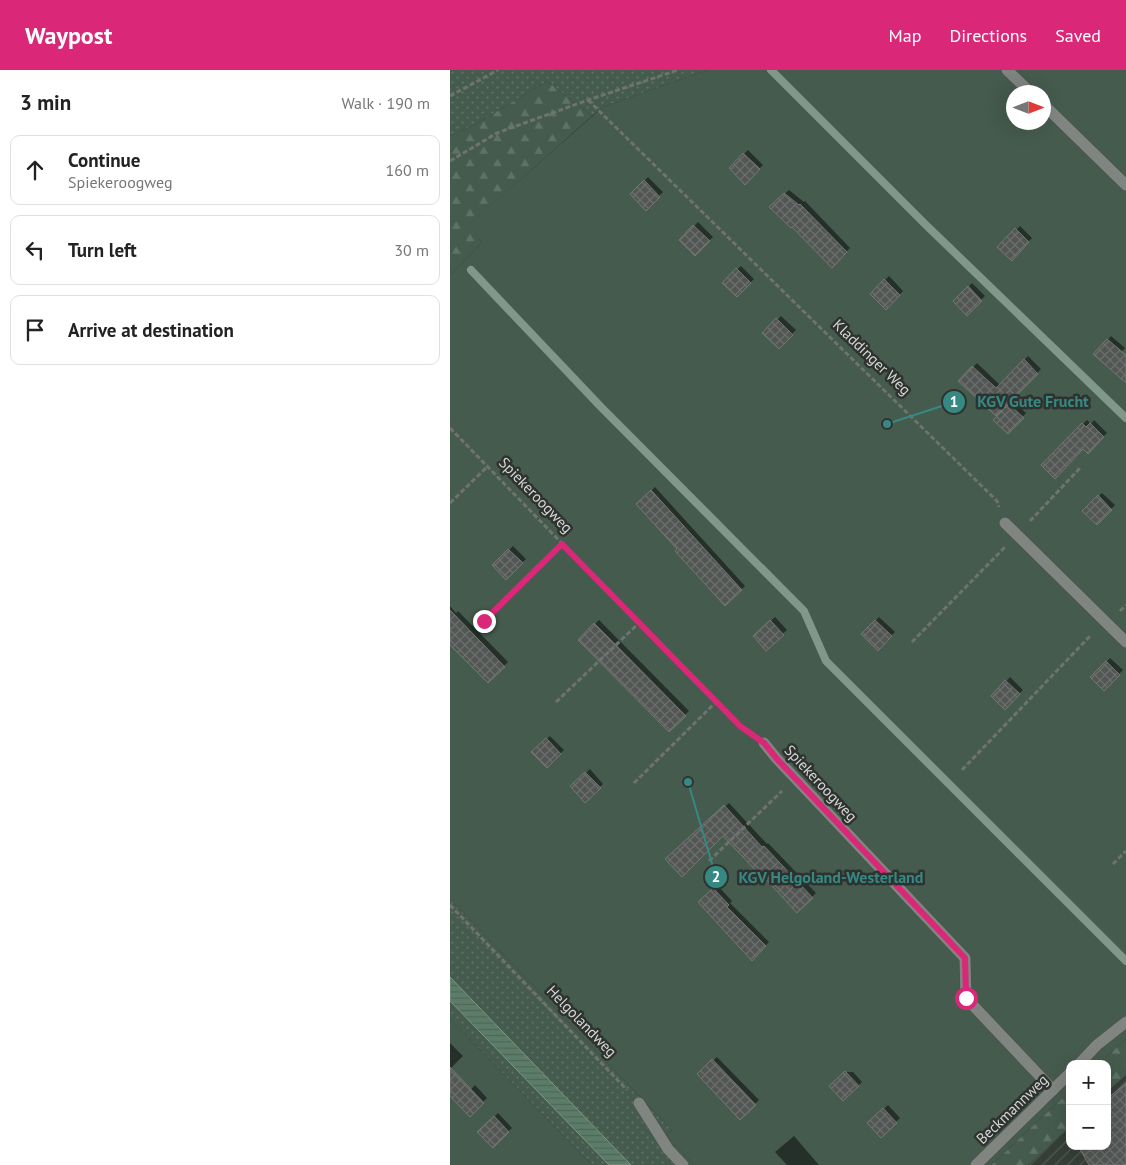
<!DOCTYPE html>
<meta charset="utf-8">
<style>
body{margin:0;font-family:"PT Sans",sans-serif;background:#f6f6f6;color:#222}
.controls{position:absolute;right:15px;bottom:15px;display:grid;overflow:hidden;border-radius:10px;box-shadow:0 5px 20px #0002}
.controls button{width:45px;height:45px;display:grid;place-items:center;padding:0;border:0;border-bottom:1px solid #e0e0e0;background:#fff;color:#222;font:25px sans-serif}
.compass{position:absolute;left:556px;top:15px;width:45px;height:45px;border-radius:50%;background:#fff;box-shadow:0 5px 20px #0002;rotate:90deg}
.stop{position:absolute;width:15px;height:15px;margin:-11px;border:4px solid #db2777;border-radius:50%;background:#fff}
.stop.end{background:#db2777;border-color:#fff;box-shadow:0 1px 5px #0008}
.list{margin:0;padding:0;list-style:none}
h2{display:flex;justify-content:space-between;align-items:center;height:65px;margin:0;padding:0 20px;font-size:21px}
h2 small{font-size:16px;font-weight:400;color:#767676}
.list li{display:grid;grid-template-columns:32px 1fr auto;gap:15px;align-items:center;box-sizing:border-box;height:70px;margin:0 10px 10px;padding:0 10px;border:1px solid #e0e0e0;border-radius:10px}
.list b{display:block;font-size:19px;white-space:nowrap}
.list p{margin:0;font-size:16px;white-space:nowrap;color:#767676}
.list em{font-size:16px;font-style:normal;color:#767676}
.icon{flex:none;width:28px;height:28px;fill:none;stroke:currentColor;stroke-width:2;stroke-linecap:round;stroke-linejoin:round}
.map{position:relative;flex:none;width:676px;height:1095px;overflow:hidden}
header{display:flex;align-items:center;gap:30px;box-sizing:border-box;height:70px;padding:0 25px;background:#db2777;color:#fff}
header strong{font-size:24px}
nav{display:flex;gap:28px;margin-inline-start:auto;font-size:18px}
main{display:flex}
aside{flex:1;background:#fff}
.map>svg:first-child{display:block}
</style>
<header>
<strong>Waypost</strong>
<nav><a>Map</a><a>Directions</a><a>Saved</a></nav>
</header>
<main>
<aside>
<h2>3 min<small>Walk · 190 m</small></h2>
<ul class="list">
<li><svg class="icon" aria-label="ahead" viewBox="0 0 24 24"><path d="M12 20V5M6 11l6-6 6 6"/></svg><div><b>Continue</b><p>Spiekeroogweg</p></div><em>160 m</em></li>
<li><svg class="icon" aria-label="left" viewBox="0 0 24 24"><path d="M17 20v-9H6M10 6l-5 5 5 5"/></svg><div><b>Turn left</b></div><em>30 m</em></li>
<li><svg class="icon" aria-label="arrive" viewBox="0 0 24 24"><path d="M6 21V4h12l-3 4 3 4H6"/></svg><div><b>Arrive at destination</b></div></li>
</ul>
</aside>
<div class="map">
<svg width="676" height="1095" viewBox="0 0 676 1095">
<defs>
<pattern id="industrial-furrows" width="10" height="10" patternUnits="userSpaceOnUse" patternTransform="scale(1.25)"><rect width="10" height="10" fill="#353e37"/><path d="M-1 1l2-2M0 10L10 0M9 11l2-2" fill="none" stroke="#515953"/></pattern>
<pattern id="grass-dots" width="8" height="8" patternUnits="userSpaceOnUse" patternTransform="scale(1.25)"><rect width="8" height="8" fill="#455b4d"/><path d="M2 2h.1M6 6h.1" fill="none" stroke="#5f7266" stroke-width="1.8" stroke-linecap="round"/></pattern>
<pattern id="forest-firs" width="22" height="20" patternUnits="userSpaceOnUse" patternTransform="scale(1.25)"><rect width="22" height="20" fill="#455b4d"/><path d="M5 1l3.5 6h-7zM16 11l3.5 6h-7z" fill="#5f7266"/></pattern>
<pattern id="water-rules" width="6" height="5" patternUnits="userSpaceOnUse" patternTransform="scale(1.25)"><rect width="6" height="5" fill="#5b7d67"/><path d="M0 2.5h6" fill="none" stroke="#506557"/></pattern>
<pattern id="building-cross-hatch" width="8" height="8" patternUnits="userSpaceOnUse" patternTransform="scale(1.25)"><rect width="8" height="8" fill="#535754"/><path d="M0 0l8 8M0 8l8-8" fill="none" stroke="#6b6e6c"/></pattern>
</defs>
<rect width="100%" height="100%" fill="#2f3330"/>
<polygon fill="url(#industrial-furrows)" points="676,1005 676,1095 578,1095 620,1057 620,1076 657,1076 657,1022"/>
<g fill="url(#grass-dots)">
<polygon points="0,0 258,0 153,37 142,46 97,11 28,53 0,66"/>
<polygon points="0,829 222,1060 216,1066 244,1095 181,1095 0,907"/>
<polygon points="0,931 159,1095 142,1095 0,949"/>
</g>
<g fill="url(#forest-firs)">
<polygon points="97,11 142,46 18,156 32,172 0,206 0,66 28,53"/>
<polygon points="676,969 676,1005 657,1022 657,994 648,994"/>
<polygon points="620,1021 620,1057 578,1095 541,1095"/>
</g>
<g fill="#455b4d" fill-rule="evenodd">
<path d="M258 0H676V969L648 994H620V1021L541 1095H244L216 1066 222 1060 0 829V206L32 172 17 156 153 37ZM564 22H594V52H564Z"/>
<polygon points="0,949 142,1095 0,1095"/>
</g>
<polygon fill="url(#water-rules)" stroke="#7f9888" points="0,907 181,1095 159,1095 0,931"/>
<g fill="#0007">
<polygon points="298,80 313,95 295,113 280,98"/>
<polygon points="198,107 213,122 196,139 181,124"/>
<polygon points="339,120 354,132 355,131 400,178 382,196 321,137"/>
<polygon points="248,152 263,167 245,184 231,170"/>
<polygon points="570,156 582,168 562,189 549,177"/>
<polygon points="291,196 304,209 287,226 274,212"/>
<polygon points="439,206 453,221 436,239 421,224"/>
<polygon points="522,213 535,226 517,244 504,231"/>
<polygon points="331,246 346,260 329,277 314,263"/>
<polygon points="661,266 675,278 662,293 645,284"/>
<polygon points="578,286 591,299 546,345 510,311 527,293 550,315"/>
<polygon points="563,331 576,343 558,363 545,350"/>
<polygon points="637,350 641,354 644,350 657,363 638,382 633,377 592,395"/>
<polygon points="205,417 295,516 276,534 229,478 188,434"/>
<polygon points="652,423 665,435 647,454 634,441"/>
<polygon points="63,476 76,489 56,508 44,495"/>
<polygon points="0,536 6,543 8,541 58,592 38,611 0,573"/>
<polygon points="325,547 337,560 316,579 305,566"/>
<polygon points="429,547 445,562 428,579 413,564"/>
<polygon points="149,550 239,641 219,660 130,570"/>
<polygon points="660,588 673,600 654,619 642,607"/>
<polygon points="560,607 573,620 555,638 542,626"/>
<polygon points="100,666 114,680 97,696 83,682"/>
<polygon points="140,699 153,714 135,731 122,716"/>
<polygon points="279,733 317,774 318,773 366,823 347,842 273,765 217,789"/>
<polygon points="267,815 282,831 280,833 319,872 302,889 249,832"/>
<polygon points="0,973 13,986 0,999"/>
<polygon points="267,987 309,1030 290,1048 248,1004"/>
<polygon points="396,1002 403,1002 412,1012 393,1029"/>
<polygon points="25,1015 37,1028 20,1045 8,1033"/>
<polygon points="438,1035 450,1048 431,1066 419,1053"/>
<polygon points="48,1043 62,1058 43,1076 29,1062"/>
<polygon points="344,1066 369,1095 337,1095 325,1082"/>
</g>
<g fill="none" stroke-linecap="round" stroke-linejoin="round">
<g stroke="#7f9888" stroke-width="8">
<polyline points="321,0 476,155 676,348"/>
<polyline points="21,200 151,337 354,541 376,591 676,891"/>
</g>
</g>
<g fill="url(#building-cross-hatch)" stroke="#737774">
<polygon points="293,83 310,99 295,115 279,98"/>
<polygon points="194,110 210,127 196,141 180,124"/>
<polygon points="334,123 349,135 350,134 397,182 382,198 342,157 341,158 319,137"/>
<polygon points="243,155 260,171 245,186 229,170"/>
<polygon points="565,158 579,172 562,191 547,177"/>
<polygon points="286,198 301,213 287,227 272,213"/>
<polygon points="434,209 450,225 436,240 420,224"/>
<polygon points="518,216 532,231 517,246 503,231"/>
<polygon points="326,248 343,265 329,279 312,263"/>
<polygon points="657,269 676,285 676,313 643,284"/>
<polygon points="574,289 588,304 546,346 508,311 522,296 546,318"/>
<polygon points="559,334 574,348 558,364 543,350"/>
<polygon points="632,353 636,357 640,353 654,367 638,384 633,379 605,409 591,395"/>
<polygon points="201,420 292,520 275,536 225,481 227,479 186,434"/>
<polygon points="648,425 662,440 647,455 632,441"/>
<polygon points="58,479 73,493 56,510 42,495"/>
<polygon points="0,540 55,597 38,613 0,575"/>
<polygon points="320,550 334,565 316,581 303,566"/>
<polygon points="425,550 442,566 428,581 411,564"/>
<polygon points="144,553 236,646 219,662 128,570"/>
<polygon points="656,591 670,605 654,621 640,607"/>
<polygon points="555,610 570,624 555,640 541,626"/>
<polygon points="96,668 111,684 97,698 81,682"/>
<polygon points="135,702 151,718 135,733 120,716"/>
<polygon points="274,735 312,777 314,776 363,828 347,843 310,803 309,804 273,766 232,807 215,789"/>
<polygon points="263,818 279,835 277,837 316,876 302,891 248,832"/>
<polygon points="262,989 306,1035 290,1050 247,1004"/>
<polygon points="0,997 34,1033 20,1047 0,1026"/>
<polygon points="395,1001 409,1016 393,1031 379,1016"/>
<polygon points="676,1013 676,1095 639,1095 628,1076 657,1076 657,1029"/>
<polygon points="433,1038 447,1053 431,1068 417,1053"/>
<polygon points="44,1046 59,1062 43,1078 27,1062"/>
</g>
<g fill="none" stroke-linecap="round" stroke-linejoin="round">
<defs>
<g id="lane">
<polyline points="557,0 580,22"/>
<polyline points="594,35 676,115"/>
<polyline points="555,453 676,572"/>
<polyline points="314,673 327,689 515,888 516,928 603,1020"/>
<polyline points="629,994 647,975 676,952"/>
<polyline points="189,1033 218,1079 233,1095"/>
<polyline points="526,1095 620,1003"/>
</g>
</defs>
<use href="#lane" stroke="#4c4f4d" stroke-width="12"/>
<g stroke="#6f7370" stroke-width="3" stroke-dasharray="5 2.5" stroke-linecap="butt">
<polyline points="0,26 48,0"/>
<polyline points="138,30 547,431 549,437"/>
<polyline points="0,91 47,63 138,30 228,0"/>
<polyline points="0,358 266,632 290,656 299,663"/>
<polyline points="0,433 37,397"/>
<polyline points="580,451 631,397"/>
<polyline points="670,541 676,535"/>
<polyline points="34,551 112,474"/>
<polyline points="462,572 555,477"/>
<polyline points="106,632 189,553"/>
<polyline points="512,700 641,565"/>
<polyline points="184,713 266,632"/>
<polyline points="259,791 332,721"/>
<polyline points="663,794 676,781"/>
<polyline points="0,835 177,1020"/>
</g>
<use href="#lane" stroke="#818582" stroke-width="11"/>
</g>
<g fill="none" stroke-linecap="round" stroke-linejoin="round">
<polyline stroke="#db2777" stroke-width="6" points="34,551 112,474 290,656 314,673 327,689 515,888 516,928"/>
</g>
<g text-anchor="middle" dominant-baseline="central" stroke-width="5" stroke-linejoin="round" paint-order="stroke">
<g font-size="15" fill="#d4d7d5" stroke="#2f3330">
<text transform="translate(422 287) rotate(44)">Kladdinger Weg</text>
<text transform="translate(86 425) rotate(46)">Spiekeroogweg</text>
<text transform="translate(371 713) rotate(47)">Spiekeroogweg</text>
<text transform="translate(132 951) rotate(46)">Helgolandweg</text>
<text transform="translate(562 1039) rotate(-44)">Beckmannweg</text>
</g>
</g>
<path fill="none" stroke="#368983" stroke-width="2" d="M437 354L504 332M238 712L266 807"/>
<g fill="#368983" stroke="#2f3330" stroke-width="2">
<circle cx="437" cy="354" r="5"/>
<circle cx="238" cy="712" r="5"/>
<circle cx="504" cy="332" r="12"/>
<circle cx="266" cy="807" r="12"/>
</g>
<g font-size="15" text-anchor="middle" font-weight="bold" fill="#fff">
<text x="504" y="337">1</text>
<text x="266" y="812">2</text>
</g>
<g font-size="16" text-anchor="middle" font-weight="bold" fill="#368983" stroke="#2f3330" stroke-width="5" stroke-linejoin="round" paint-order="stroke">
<text x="583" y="337">KGV Gute Frucht</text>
<text x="381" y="813">KGV Helgoland-Westerland</text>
</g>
</svg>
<div class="controls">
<button>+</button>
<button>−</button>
</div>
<svg class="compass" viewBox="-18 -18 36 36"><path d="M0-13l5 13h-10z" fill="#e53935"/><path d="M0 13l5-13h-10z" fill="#767676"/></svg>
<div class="stop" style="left:516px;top:928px"></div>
<div class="stop end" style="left:34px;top:551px"></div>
</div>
</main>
